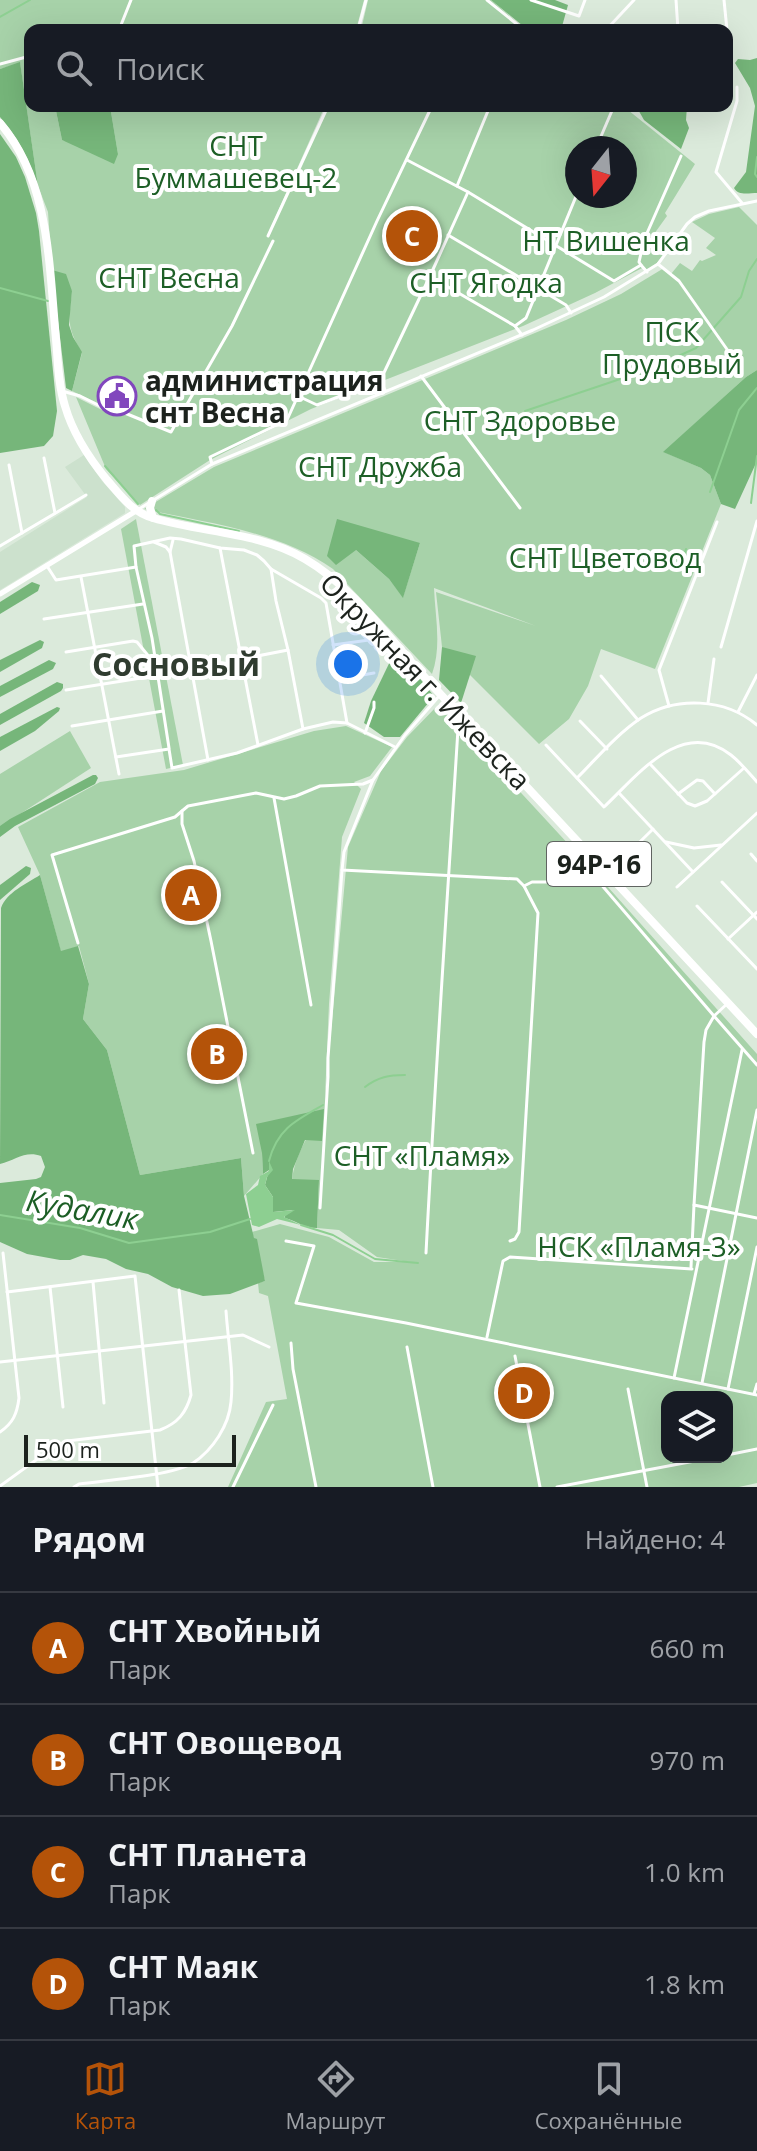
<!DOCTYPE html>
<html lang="ru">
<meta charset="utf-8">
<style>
body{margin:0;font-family:"Open Sans",sans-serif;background:#20242c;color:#f1f3f6}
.controls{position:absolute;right:24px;bottom:24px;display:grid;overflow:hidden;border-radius:16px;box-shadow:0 8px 32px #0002}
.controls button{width:72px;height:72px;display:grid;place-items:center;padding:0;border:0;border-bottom:2px solid #363941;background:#171b24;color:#f1f3f6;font:40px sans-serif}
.compass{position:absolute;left:565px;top:136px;width:72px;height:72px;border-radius:50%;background:#171b24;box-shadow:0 8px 32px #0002;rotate:197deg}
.scale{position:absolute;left:24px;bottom:20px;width:212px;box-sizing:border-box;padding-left:8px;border:4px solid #1c221d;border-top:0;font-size:22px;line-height:28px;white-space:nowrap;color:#1c221d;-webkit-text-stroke:6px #fff;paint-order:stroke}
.you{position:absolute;left:348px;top:664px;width:28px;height:28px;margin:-20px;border:6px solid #fff;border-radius:50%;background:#1a73e8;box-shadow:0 0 0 12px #1a73e833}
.badge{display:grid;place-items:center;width:52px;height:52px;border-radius:50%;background:#b45309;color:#fff;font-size:26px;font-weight:700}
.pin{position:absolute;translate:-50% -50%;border:4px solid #fff;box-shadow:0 2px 8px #0006}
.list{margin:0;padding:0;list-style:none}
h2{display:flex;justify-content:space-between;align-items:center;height:104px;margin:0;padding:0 32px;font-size:34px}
h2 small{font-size:26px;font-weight:400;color:#9ea1a6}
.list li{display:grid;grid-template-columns:52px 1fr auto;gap:24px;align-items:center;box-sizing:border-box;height:112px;padding:0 32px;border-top:2px solid #363941}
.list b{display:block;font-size:30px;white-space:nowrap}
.list p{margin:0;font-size:26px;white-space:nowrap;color:#9ea1a6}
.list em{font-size:26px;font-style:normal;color:#9ea1a6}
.icon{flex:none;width:44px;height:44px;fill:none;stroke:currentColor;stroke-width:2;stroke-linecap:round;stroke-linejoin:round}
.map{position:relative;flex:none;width:757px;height:1487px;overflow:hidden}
.search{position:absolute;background:#171b24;box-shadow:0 8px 32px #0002;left:24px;right:24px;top:24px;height:88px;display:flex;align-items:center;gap:20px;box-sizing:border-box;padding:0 28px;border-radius:16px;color:#9ea1a6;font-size:30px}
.sheet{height:552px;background:#171b24}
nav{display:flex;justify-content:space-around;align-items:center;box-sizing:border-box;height:112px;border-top:2px solid #363941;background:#171b24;font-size:22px;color:#9ea1a6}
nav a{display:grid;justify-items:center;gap:4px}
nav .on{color:#b45309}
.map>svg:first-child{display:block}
</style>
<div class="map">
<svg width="757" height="1487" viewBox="0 0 757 1487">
<rect width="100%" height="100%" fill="#dbeadb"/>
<polygon fill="#cce1cd" points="84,455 102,481 125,507 125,513 0,590 0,552 87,497 65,467"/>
<g fill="#a7d2a9" fill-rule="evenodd">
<path d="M0 0H364L356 30H30V106H55L62 140 118 154 110 106H325L267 236 329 106H623L695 164 665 213 667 216 649 241 665 254 657 263 647 270 644 267 595 293 523 326 311 409 210 460 140 505 106 469 76 397 104 411V406L72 391 82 353C66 326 69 321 72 291L52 270 48 212 38 186 20 63 0 69ZM577 148H625V196H577Z"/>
<polygon points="368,0 491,0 526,30 361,30"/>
<path d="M739 207 757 225V370L746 377 664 452 701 468 710 475 721 504 655 669 601 649 588 686 569 719 539 744 442 647 436 592 536 626 434 588C435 616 442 646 432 674L333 569C279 531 207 523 144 509L214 467 566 320 621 294 664 268 671 274 680 263 692 271 700 260 702 261 716 255 706 248 715 238 692 222 709 214ZM420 543 403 597 389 579 356 550Z"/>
<polygon points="136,519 183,765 166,769 121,529"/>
<path d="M439 704 607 886 757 1054V1483L739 1487H228L266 1402 287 1399 268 1296 259 1293 258 1283 265 1281 252 1232 280 1224 329 1237 374 1262H410L377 1257 339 1230 317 1228 319 1180H292C295 1154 310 1132 324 1110L262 1153 263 1174 244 1196 241 1158 140 1175 107 1050 83 1019 89 984 79 946 61 952 40 875 18 827 100 782 184 770 314 731 346 726 392 747 370 776 354 782 361 789 342 837 329 1004 325 1097 348 847 381 771 407 737ZM667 1397H727V1457H667Z"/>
<polygon points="70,731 91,768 0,827 0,774"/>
</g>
<g fill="#76b67a">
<polygon points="491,0 555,0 568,5 561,30 528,30"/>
<path d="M757 58V193C749 193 738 196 734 188L746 172 755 106 750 88 735 63 738 59 750 60Z"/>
<path d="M20 62 38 186C29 159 19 139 0 117V69Z"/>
<polygon points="55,106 110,106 118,154 114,164 62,140"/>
<polygon points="636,106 687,106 686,120 689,128 681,149 644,120"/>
<polygon points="0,134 16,157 25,177 36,213 39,231 57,411 53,436 44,446 0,453"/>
<polygon points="52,270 66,274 72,291 69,325 73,337 82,352 72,391 66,388"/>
<polygon points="757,370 757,461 735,509 721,504 710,475 701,468 663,452 746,377"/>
<polygon points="337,519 420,543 403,598 389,579 356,550 336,565 327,556"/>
<polygon points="32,582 40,585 38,591 0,614 0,602"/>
<polygon points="40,640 44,642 42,648 0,672 0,660"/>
<polygon points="442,647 476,656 461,703 439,680"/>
<polygon points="396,649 434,696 400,737 384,737 364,723 371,701"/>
<polygon points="49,660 56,663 53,669 0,697 0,686"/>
<polygon points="57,682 63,684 63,688 61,691 0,725 0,714"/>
<polygon points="57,707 60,708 59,711 35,731 0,751 0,737"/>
<polygon points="93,775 96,775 98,778 95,784 15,826 0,837 0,826 10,819"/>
<polygon points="26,866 31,868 30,874 0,900 0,885"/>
<path d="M40 875 61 951 78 946 89 984 83 1019 107 1050 140 1175 241 1158 244 1196 254 1238 257 1239 265 1281 230 1294 203 1296 172 1287 148 1274 126 1269 106 1259 83 1255 70 1260H60L27 1254 0 1242V1183L36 1179 41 1177 45 1167 41 1156C26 1150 15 1160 0 1164L1 908C7 892 26 884 40 875Z"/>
<path d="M324 1109 322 1141 305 1140 293 1169 292 1179 319 1180 317 1228C305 1228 296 1221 285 1218V1215L293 1210 273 1212V1197L265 1185 269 1170 263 1174 262 1153 256 1124Z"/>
</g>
<polygon fill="#8dcf91" points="269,1161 273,1170 267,1177 265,1185 273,1197 273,1212 295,1210 284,1217 301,1225 277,1219 259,1227 252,1225 246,1194 258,1185 260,1176 269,1171"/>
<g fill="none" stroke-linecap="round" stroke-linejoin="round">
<g stroke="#8dcf91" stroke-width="2">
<polyline points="0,17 30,0"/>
<polyline points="757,157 755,174 757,177"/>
<polyline points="0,288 48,301"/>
<polyline points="525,411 650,369 696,348 741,297 749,271 757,259"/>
<polyline points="105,466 138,504"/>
<polyline points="710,492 739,410 757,388"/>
<polyline points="751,503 757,456"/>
<polyline points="156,510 160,514 239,531"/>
<polyline points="679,569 686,549"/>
<path d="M365 1087C378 1077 389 1075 405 1075"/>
<path d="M269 1161C277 1129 296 1120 323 1105"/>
<polyline points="0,1215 80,1228 129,1243 210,1232 250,1219"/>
<polyline points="301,1225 333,1235 375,1259 418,1263"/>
</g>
<g stroke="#fff" stroke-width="3">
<polyline points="487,0 524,30"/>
<polyline points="531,0 579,16 585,0"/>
<polyline points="676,0 678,30"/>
<polyline points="724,0 727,30"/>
<polyline points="119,30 131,0"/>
<polyline points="358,30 366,0"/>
<polyline points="606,30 634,0"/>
<polyline points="727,32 729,55"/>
<polyline points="0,64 30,56"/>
<polyline points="737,87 737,101 716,172 742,203"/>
<polyline points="596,148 614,106"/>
<polyline points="407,160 468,192 614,281 641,265 647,272"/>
<polyline points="457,186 490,106"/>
<polyline points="448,235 566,305 571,313"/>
<polyline points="268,236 328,106"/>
<polyline points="658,264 679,281 738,365"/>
<polyline points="641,265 639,262 644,240 681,156"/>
<polyline points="431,277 515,326 522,335"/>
<polyline points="515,326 526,318 577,194"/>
<polyline points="421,376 520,508"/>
<polyline points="385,390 380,381 430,276 468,192"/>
<polyline points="62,391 80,396 100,406 115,409 171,432 232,326 273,241"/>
<polyline points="298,396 317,405 380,381"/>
<polyline points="44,458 55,513"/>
<polyline points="212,464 210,457 287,420 377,221 432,106"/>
<polyline points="9,465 22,533"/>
<polyline points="139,509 212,464 533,330 604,297 658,264 687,224 695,217 709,211 757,201"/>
<polyline points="173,540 170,552 208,760"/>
<polyline points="154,542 166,547 170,552"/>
<polyline points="0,546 86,495"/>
<polyline points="220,548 258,745"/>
<polyline points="47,566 56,580 136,567 134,546 170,538 181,539 220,548 244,550 257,555 264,561 271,569 276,601 288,650 303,729"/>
<polyline points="136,567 152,638 169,748"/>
<polyline points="271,569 321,598 326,603 347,723"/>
<polyline points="81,577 119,774"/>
<polyline points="44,619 143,604"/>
<polyline points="333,645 369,640"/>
<polyline points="721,647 757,521"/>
<polyline points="66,652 133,641 137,642 155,664"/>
<polyline points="601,676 638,720"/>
<polyline points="339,679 374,673"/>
<polyline points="66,690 166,674 192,674 242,663 247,658 288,650"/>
<polyline points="708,703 714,659"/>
<polyline points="669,706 659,670 717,522"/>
<polyline points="738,712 757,675"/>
<polyline points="580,721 607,749"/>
<polyline points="72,726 163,711"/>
<polyline points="365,733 374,708 374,702"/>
<path d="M546 745 604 807C636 777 682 716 731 755 740 762 749 773 757 782"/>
<polyline points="116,757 169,749 172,768 237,753 303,729 333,722 347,723 395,747"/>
<polyline points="651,765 687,803 695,806 707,801 744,768"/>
<path d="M577 778C597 758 617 734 641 718 676 696 725 698 757 725"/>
<polyline points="373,780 344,852 342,870 517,879 524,886 538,913 519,1232 515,1239 510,1241"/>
<polyline points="619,793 693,872"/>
<polyline points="678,794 697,780 703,781 715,794"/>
<polyline points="274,798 311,1005"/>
<polyline points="666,842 694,848 721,845"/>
<polyline points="751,854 757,861"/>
<polyline points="599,882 714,1016 728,1003"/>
<polyline points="722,882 757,919"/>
<polyline points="524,886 532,882 599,882 653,829"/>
<polyline points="677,887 757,813"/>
<polyline points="697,906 757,969"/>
<polyline points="728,939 757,912"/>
<polyline points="78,943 52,855 175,817 182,811"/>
<polyline points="253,1153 211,941 194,861 182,824 182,811 188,806 256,793 284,799 296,796 320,786 363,784 373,780 405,735 440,695"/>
<polyline points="694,1205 704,1042 706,1030 714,1016 757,1065"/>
<polyline points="320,1208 328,1077 328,1058 342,870"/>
<polyline points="286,1241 314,1246 296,1303 406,1323 757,1395"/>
<path d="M426 1253C435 1078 447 904 458 729"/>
<polyline points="691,1267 694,1205 757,1218"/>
<polyline points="93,1282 104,1403"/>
<polyline points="50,1287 63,1407"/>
<polyline points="7,1292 135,1276 158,1487"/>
<polyline points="487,1337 503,1261 510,1257 692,1269"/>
<polyline points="291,1343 293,1369 316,1487"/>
<polyline points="407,1347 433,1487"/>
<polyline points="515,1356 540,1487"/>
<polyline points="0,1362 243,1335 269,1347"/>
<polyline points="674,1378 742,1050"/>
<polyline points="702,1383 757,1110"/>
<polyline points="628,1389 647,1487"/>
<polyline points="728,1389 757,1247"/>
<polyline points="754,1394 757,1384"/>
<path d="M0 1432C13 1423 17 1414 19 1398L3 1253"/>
<polyline points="727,1455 757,1449"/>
<path d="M0 1486 54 1447 67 1441 160 1430C178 1423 186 1413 191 1395L179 1290"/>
<path d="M74 1487 79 1484C107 1480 171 1476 193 1463 213 1450 229 1425 231 1402 234 1372 228 1341 226 1311"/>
<polyline points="233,1487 273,1405"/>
<polyline points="557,1487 716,1457"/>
</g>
<polyline stroke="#fff" stroke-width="5" points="0,594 136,511"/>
<g stroke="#fff" stroke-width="8">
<path d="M0 123C50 181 49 266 56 339 58 361 58 384 65 406 73 434 89 458 107 480 121 496 132 512 153 518 203 533 260 532 305 559 355 588 391 641 430 683 539 800 648 917 757 1034"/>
<polyline points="152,501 150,508 153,518"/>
</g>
</g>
<defs>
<symbol id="civic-ring" viewBox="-11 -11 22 22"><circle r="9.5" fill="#fff" stroke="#8147bd" stroke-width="1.5"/><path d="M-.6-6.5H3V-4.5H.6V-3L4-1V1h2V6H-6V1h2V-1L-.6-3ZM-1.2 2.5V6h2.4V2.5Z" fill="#8147bd"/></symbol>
</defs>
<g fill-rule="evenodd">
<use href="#civic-ring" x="95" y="374" width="44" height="44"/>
</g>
<g text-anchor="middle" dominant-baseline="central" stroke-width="8" stroke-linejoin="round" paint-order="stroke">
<rect fill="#fff" stroke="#606461" stroke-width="2" x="547" y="842" width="104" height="44" rx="6"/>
<g font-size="26" font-weight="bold" fill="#1c221d">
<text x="599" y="864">94Р-16</text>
</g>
<g font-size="28" fill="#1d5f26" stroke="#fff">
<text x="236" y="145">СНТ<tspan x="236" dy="32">Буммашевец-2</tspan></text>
<text x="606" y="240">НТ Вишенка</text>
<text x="169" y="277">СНТ Весна</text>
<text x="486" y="282">СНТ Ягодка</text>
<text x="672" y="331">ПСК<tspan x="672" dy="32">Прудовый</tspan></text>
<text x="520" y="420">СНТ Здоровье</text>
<text x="380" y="466">СНТ Дружба</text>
<text x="605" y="557">СНТ Цветовод</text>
<text x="422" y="1155">СНТ «Пламя»</text>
<text x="639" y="1246">НСК «Пламя-3»</text>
</g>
<g font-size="28" font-weight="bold" fill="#1c221d" stroke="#fff" text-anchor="start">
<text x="145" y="380">администрация<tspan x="145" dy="32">снт Весна</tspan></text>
</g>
<g font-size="28" fill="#1c221d" stroke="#fff">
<text transform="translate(426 681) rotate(46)">Окружная г. Ижевска</text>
</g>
<g font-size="30" font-style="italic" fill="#1c5e25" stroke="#fff">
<text transform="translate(82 1209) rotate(10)">Кудалик</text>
</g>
<g font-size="32" font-weight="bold" fill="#303c30" stroke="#fff">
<text x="176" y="663">Сосновый</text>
</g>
</g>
</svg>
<div class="controls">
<button><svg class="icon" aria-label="layers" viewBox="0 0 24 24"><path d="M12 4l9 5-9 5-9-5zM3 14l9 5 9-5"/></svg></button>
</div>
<svg class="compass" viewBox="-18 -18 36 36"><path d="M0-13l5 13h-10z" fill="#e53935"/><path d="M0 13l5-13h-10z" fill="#9ea1a6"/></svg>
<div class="scale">500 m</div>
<div class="you"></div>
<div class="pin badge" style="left:191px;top:895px">A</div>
<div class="pin badge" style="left:217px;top:1054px">B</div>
<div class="pin badge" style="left:412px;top:236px">C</div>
<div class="pin badge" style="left:524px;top:1393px">D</div>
<div class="search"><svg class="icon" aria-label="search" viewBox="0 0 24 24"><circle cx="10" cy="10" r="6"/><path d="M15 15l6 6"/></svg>Поиск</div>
</div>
<section class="sheet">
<h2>Рядом<small>Найдено: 4</small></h2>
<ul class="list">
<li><span class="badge">A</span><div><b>СНТ Хвойный</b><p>Парк</p></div><em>660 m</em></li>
<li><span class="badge">B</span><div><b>СНТ Овощевод</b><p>Парк</p></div><em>970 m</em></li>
<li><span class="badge">C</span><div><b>СНТ Планета</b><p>Парк</p></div><em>1.0 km</em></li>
<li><span class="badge">D</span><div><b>СНТ Маяк</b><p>Парк</p></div><em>1.8 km</em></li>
</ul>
</section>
<nav>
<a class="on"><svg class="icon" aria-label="map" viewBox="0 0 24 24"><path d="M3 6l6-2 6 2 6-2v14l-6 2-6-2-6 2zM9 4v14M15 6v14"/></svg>Карта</a>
<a><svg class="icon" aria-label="directions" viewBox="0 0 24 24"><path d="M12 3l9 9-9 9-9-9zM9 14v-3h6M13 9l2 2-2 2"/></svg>Маршрут</a>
<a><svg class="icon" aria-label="saved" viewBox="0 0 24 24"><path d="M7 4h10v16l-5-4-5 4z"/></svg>Сохранённые</a>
</nav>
